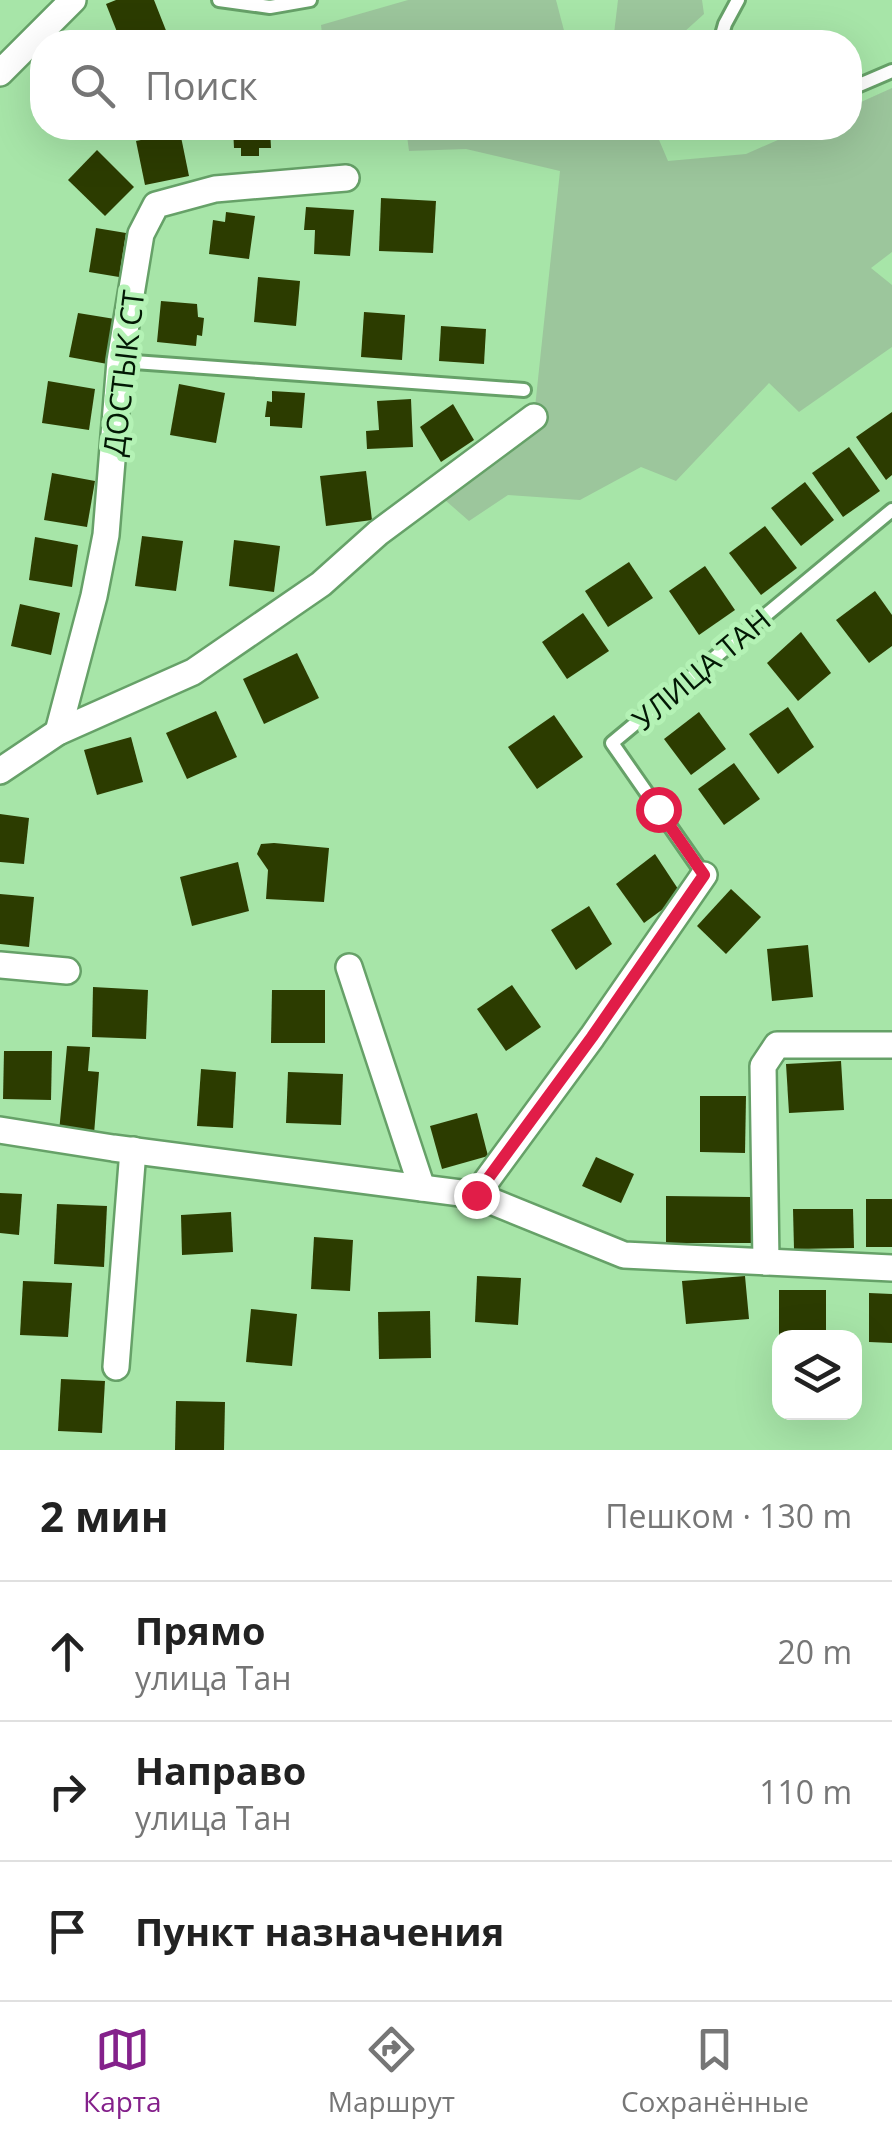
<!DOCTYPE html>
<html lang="ru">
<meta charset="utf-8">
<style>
body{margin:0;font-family:"Open Sans",sans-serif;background:#f2f2f2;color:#222}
.controls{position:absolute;right:30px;bottom:30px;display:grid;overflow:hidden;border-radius:20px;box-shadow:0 10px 40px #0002}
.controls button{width:90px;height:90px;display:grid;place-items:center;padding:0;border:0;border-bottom:2px solid #e0e0e0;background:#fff;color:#222;font:50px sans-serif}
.stop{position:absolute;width:30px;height:30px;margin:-22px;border:8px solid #e11d48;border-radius:50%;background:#fff}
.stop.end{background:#e11d48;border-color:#fff;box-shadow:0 2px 10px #0008}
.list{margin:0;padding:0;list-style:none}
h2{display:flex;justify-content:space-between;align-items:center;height:130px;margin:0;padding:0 40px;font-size:42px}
h2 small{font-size:32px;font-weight:400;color:#767676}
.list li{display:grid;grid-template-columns:65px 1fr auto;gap:30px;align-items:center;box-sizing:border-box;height:140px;padding:0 40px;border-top:2px solid #e0e0e0}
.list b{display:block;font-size:38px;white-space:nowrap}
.list p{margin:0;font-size:32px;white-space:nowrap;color:#767676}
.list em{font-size:32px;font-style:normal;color:#767676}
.icon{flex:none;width:55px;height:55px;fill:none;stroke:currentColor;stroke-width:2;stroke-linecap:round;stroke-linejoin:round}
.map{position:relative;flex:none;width:892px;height:1450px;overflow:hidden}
.search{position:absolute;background:#fff;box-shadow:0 10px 40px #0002;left:30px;right:30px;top:30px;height:110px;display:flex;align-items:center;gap:25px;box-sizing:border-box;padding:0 35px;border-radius:40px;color:#767676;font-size:38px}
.sheet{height:550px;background:#fff}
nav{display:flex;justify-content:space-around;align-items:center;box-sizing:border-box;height:140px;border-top:2px solid #e0e0e0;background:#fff;font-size:28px;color:#767676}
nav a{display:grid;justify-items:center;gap:5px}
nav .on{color:#84218b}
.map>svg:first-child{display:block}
</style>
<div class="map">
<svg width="892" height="1450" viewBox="0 0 892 1450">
<rect width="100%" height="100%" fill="#a7e5a8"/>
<g fill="#9cc69c">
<polygon points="408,0 556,0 567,42 323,42 321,25"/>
<polygon points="618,0 702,0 704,14 673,42 613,42"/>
<polygon points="892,88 892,252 871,268 892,285 892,347 799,412 769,383 676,481 641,467 580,500 508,495 469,521 437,493 534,417 560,171 466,149 409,151 406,128 654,128 668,161 746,154 805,128 850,128 850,107"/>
</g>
<g fill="#2c3c00">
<polygon points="116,0 154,0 167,33 142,42 121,42 106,4"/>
<polygon points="233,128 270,128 271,148 259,148 259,156 241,156 241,148 234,148"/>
<polygon points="180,132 189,176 145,185 136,141"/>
<polygon points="97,150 134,187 105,216 68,180"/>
<polygon points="381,198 436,201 433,253 379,251"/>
<polygon points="306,207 354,210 350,256 314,254 315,230 304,230"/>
<polygon points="226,212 255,216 249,259 209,254 213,220 225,222"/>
<polygon points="96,228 126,233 119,277 89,272"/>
<polygon points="258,277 300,281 296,326 254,322"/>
<polygon points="161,301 197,304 198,317 204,318 202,336 197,335 196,346 157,342"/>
<polygon points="364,312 405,315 402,360 361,357"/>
<polygon points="78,313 121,320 113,365 69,357"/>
<polygon points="441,326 486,329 484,364 439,361"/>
<polygon points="48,381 95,389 89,430 42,423"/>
<polygon points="179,384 225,393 216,443 170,435"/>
<polygon points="272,391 305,393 302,428 270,426 270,417 265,417 267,401 272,402"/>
<polygon points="411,399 413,447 367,449 366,431 379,430 377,401"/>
<polygon points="453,404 474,440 441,462 420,427"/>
<polygon points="892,412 892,475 886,480 856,437"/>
<polygon points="849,447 880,491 843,517 812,473"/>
<polygon points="366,471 372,520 326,526 320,476"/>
<polygon points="52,473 95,481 87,527 44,520"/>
<polygon points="805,482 834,520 801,546 771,508"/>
<polygon points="765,526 797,568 761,595 729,553"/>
<polygon points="142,536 183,541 176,591 135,586"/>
<polygon points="35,537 78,545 72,587 29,580"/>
<polygon points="234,540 280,546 274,592 229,586"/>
<polygon points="629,562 653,598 608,627 585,591"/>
<polygon points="705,566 735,610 699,635 669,591"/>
<polygon points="875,591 892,615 892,646 869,663 836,620"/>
<polygon points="20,604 60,613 51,655 11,646"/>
<polygon points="583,613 609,651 567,679 542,642"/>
<polygon points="801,632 831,673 798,701 767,663"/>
<polygon points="297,653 319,698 264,724 243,679"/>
<polygon points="788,707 814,747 778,774 749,734"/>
<polygon points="216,711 237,757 187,779 166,733"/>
<polygon points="699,712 726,749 691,775 664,739"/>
<polygon points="554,715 583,757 537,789 508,747"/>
<polygon points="131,737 143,782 97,795 84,750"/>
<polygon points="734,763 760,799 724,825 698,789"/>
<polygon points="0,814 29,818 24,864 0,862"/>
<polygon points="274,843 329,848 324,902 266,899 268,870 257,854 261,844"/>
<polygon points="655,854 682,895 644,923 616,884"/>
<polygon points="238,862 249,911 192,926 180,877"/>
<polygon points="731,889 761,917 726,954 697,926"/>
<polygon points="0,894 34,897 29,947 0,944"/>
<polygon points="589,906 612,944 576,970 551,930"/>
<polygon points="808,945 813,997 772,1001 767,949"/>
<polygon points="512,985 541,1027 506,1051 477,1009"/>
<polygon points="93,987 148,990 146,1039 92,1037"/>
<polygon points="272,990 325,990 325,1043 271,1043"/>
<polygon points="67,1046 90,1047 88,1071 99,1072 94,1134 59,1132"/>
<polygon points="4,1051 52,1051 51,1100 3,1099"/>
<polygon points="841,1061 844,1110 789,1113 786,1064"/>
<polygon points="201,1069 236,1072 233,1128 197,1126"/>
<polygon points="288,1072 343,1074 341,1125 286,1123"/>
<polygon points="700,1096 746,1096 745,1153 700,1152"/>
<polygon points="477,1113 488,1156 442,1169 430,1126"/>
<polygon points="596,1157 634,1174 621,1203 582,1186"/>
<polygon points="0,1193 22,1194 19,1235 0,1233"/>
<polygon points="666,1196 751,1197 751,1243 666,1243"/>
<rect x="866" y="1199" width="26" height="48"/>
<polygon points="57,1204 107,1206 104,1267 54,1264"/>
<polygon points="793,1209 853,1209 854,1248 794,1249"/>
<polygon points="231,1212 233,1252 182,1255 181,1215"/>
<polygon points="314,1237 353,1240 350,1291 311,1289"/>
<polygon points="477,1276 521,1278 518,1325 475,1322"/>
<polygon points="745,1276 749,1319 686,1324 682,1281"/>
<polygon points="23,1281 72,1283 68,1337 20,1335"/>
<rect x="779" y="1290" width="47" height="48"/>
<polygon points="869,1293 892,1294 892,1343 869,1342"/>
<polygon points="251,1309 297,1314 292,1366 246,1362"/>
<polygon points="430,1311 431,1358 379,1359 378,1312"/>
<polygon points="61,1379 105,1381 102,1433 58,1431"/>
<polygon points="176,1401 225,1402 224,1450 175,1450"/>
</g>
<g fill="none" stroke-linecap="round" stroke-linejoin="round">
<defs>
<g id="service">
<polyline points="219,0 270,7 310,0"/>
<polyline points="720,42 725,24 738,0"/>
<polyline points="850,89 892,71"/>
<polyline points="120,361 524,390"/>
<polyline points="704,875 612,743 892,510"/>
</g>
<g id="minor">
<polyline points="0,73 73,0"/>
<polyline points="58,732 94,596 106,535 120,361 141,234 156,205 215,189 346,178"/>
<polyline points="0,771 58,732 193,672 321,584 378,533 534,417"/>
<polyline points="0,965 67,971"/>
<polyline points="349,967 422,1188"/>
<polyline points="0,1130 113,1148 476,1195 592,1037 704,875"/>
<polyline points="476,1195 624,1255 892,1268"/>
<polyline points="766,1262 763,1066 777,1045 892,1045"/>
<polyline points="116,1367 133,1150"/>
</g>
</defs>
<use href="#service" stroke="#66a168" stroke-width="18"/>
<use href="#minor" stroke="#66a168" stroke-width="30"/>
<use href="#service" stroke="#fff" stroke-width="12"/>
<use href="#minor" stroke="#fff" stroke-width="25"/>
</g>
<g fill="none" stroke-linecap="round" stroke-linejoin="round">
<polyline stroke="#e11d48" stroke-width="12" points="476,1195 592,1037 704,875 658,809"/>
</g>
<g text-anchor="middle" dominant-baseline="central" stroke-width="10" stroke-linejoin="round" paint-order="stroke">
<g font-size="30" fill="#021804" stroke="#b4f2b5">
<text transform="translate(123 373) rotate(-83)">ДОСТЫК СТ</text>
<text transform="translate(701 669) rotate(-40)">УЛИЦА ТАН</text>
</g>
</g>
</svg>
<div class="controls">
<button><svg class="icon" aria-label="layers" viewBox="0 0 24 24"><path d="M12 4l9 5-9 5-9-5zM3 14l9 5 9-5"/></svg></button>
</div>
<div class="stop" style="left:658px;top:809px"></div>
<div class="stop end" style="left:476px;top:1195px"></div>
<div class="search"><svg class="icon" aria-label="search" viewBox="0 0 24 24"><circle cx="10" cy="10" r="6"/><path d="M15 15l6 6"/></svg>Поиск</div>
</div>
<section class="sheet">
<h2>2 мин<small>Пешком · 130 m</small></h2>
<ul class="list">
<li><svg class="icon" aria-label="ahead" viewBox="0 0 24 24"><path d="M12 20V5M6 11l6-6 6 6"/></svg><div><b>Прямо</b><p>улица Тан</p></div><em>20 m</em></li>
<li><svg class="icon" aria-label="right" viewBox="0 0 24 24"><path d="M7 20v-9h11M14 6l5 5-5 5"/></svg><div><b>Направо</b><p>улица Тан</p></div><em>110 m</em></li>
<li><svg class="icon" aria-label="arrive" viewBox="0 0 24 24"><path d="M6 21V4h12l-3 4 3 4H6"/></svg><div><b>Пункт назначения</b></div></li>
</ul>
</section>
<nav>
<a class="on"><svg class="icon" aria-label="map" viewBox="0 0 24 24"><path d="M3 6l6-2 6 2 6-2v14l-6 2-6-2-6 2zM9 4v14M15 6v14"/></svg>Карта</a>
<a><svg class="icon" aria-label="directions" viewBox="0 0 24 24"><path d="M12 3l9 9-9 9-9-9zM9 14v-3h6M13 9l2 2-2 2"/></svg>Маршрут</a>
<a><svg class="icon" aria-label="saved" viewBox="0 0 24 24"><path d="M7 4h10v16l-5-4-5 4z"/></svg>Сохранённые</a>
</nav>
